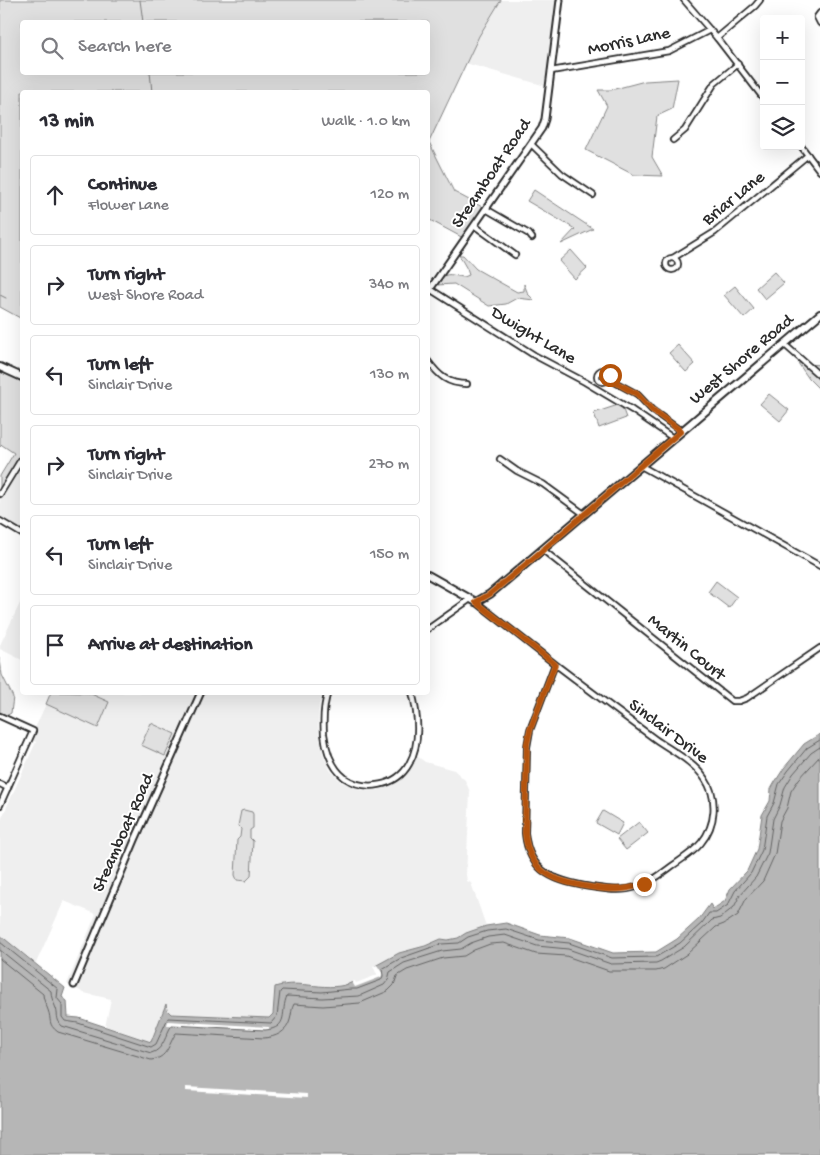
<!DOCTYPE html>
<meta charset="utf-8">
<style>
body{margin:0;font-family:"Gochi Hand",sans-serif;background:#f2f2f3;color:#2b2b33}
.controls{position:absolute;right:15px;top:15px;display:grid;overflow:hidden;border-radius:5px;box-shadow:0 5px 20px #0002}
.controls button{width:45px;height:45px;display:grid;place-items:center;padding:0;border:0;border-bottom:1px solid #e1e1e2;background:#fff;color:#2b2b33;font:25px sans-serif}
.stop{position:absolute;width:15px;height:15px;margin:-11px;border:4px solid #b45309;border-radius:50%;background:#fff}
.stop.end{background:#b45309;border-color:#fff;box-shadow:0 1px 5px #0008}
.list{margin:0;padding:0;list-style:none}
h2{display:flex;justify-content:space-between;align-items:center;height:65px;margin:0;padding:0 20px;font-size:21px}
h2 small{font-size:16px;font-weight:400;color:#7c7c81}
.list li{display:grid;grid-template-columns:32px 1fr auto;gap:15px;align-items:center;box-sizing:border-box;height:80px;margin:0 10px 10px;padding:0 10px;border:1px solid #e1e1e2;border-radius:5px}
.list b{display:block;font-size:19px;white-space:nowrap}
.list p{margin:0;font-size:16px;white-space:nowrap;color:#7c7c81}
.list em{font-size:16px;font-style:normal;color:#7c7c81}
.icon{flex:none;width:28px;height:28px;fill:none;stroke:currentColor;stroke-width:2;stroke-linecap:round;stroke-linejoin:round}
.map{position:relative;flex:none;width:820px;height:1155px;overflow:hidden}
.search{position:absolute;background:#fff;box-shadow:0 5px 20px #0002;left:20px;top:20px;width:410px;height:55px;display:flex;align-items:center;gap:12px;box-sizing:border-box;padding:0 18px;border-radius:5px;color:#7c7c81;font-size:19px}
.panel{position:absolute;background:#fff;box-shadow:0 5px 20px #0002;left:20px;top:90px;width:410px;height:605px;border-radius:5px}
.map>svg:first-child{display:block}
</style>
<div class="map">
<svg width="820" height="1155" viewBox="0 0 820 1155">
<rect width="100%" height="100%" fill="#fff"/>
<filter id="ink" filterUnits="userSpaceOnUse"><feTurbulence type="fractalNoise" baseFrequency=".02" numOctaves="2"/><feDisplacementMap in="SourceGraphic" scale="10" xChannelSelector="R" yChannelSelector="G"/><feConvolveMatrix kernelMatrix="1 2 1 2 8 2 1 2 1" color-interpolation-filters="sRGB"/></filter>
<g filter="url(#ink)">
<g fill="#efefef">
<polygon points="501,0 560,0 549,87 465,63 479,36"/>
<polygon points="22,458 22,534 0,521 0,494"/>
<polygon points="22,599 22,660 0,649 0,645"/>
<polygon points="51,693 323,693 319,705 318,726 323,754 330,770 341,782 362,790 378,790 389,786 400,780 409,772 417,756 425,762 454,770 465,780 470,792 466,875 467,881 471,883 486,926 466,933 458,938 448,940 441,939 375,966 378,976 181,1087 141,1038 105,1027 111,999 84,993 67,984 96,914 64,901 36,963 0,935 0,822 36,742 30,739"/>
</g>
<g fill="#e0e0e0" stroke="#868686" fill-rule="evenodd">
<path d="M0 0H501L479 36 429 142 454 192 486 209 465 239 428 219V92H22V319L0 307ZM22 22H428V72H22Z"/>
<polygon points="678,79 672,109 657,116 652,157 663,176 634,175 586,150 607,106 598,90 611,90 645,81"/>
<polygon points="534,190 593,229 561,244 575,229 527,201"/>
<polygon points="571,250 587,268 575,279 559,261"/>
<path d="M459 255H463L476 269 517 292 524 291V284L528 294 534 300 517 298 506 304 489 306 454 284 437 285C446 269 451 276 464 277L469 275 467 269Z"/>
<polygon points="774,272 784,283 765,299 756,288"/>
<polygon points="735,286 754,309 744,318 724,295"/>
<polygon points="678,345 695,364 686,372 669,353"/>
<polygon points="798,363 820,365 820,390 809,379"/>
<polygon points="0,366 22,376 22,458 0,494 0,476 14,453 2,445 0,447"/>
<polygon points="769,394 789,410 780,421 760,404"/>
<polygon points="621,404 626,418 599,428 594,413"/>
<polygon points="716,581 737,597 729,608 708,592"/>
<polygon points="0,658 2,675 13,697 11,713 6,716 0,714"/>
<polygon points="51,692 89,693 109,702 98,728 46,704"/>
<polygon points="151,723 175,734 165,756 141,745"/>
<polygon points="244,810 252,812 253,814 253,828 250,830 250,838 253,841 251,876 246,881 237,880 235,875 237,840 240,837 241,829 238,826 241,811"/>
<polygon points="603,811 623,823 617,835 596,823"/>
<polygon points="639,822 648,833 626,850 617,839"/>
</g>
<path fill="#b6b6b6" stroke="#7e7e7e" d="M820 734V1155H0V935L65 988 62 997 67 1001 68 1017 79 1018 151 1042 166 1004 167 1010 171 1014 269 1018 273 1014 275 987C300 978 329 994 353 982L355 985 378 976 375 966 399 953 425 946 441 939 448 940 458 938 466 933 486 926 506 923 540 935 570 938 613 953 656 952 677 939 699 919 710 904 713 909 725 901 730 889 747 871 757 849 762 815 770 801 771 789 775 782 784 768 804 744Z"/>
<g fill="#fff">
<polygon points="377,965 383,974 381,977 355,987 352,982 355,981 356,983 377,975 373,966"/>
<polygon points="168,1021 269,1027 269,1030 167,1025"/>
<polygon points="186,1087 307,1094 307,1098 186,1091"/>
</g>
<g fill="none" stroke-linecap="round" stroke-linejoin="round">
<g stroke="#636363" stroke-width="1">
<polyline points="0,942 58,989 57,998 62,1004 62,1017 65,1021 78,1023 151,1047 156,1044 168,1018 271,1023 277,1016 280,992 282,990 322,992 351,989 357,989 381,980 383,976 382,969 401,958 441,944 459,943 468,937 487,931 506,929 539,940 569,943 612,958 656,957 680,943 702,923 709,913 716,913 728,905 735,891 751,873 762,850 767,816 774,803 779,784 788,771 807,748 820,740"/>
<path d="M0 950 51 991C51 998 53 1000 55 1006 59 1014 55 1019 62 1026L151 1053C164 1050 165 1035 172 1025L265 1030C290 1028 280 1011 287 996L322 998 359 996 384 985 388 980 390 972 404 963 442 951 461 949 471 943 488 937 505 935 537 946 568 949 611 964 656 963 661 961 684 947 712 920 720 918 734 907 740 895 756 877 768 853 773 819 780 805 785 787 793 774 811 753 820 747"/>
<path d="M0 959 43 994C43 1000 46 1004 48 1010 52 1020 47 1024 58 1032L151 1060C168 1058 168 1045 176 1033L264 1038C276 1037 287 1032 290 1020 292 1014 291 1009 294 1004L323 1006 360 1003 388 991 394 985 397 976 407 970 443 958 464 956 474 950 490 944 504 943 536 954 566 956 609 971H656L664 969 687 954 716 927 724 924 738 915 746 899 763 881 775 854 780 821 787 808 791 791 799 779 820 756"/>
</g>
<g stroke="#7e7e7e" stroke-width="1">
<polyline points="140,0 143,22"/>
<polyline points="150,72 152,92"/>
<polyline points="0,295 6,298"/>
</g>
<defs>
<g id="minor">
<polyline points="684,0 717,38 764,99"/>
<polyline points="820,13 817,17 820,23"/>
<polyline points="717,38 755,6 760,0"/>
<polyline points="551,71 669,51 710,30"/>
<polyline points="673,140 685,130 714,84 738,64"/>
<polyline points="531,144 562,174 593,195"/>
<polyline points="801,146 820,171"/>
<polyline points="486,209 529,234 532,238"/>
<polyline points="475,226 515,255"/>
<circle cx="672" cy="264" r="6"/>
<polyline points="673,258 715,232 808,155"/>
<polyline points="430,289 534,355 585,382 632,410 673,438"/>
<polyline points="785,345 820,376"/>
<path d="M428 361C439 376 448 384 467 384"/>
<circle cx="603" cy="376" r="6"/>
<polyline points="609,379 637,394 652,410 681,431"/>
<polyline points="500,459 517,471 543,484 584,514"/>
<polyline points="641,466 820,566"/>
<polyline points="0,494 22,458"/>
<polyline points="0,521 22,534"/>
<polyline points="543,550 732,701 739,701 747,698 820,648"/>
<path d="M476 602 555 664 530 730 527 747 525 833C529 874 556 881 591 887 606 889 621 892 636 887 650 883 661 874 672 866 682 859 694 852 701 843 716 825 718 798 705 779 694 762 672 751 655 739 621 714 588 689 555 664"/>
<polyline points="428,629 469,600"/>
<path d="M328 692C323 706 323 720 324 734 326 750 332 768 345 778 366 792 397 786 409 764 421 743 418 715 412 692"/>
<polyline points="0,716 33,731 0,805"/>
<polyline points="0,784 8,788"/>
</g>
<g id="tertiary">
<polyline points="428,292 542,128 545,119 560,0"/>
<polyline points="74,985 135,840 201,692"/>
</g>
<g id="secondary">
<polyline points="0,367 22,377"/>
<polyline points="428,575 476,602 490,594 820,314"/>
</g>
</defs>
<use href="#minor" stroke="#2b2b2b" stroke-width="8"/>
<use href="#tertiary" stroke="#2b2b2b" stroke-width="9"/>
<use href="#secondary" stroke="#2b2b2b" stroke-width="10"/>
<use href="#minor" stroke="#fff" stroke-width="4.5"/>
<use href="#tertiary" stroke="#fff" stroke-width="5"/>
<use href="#secondary" stroke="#fff" stroke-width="6"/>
</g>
</g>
<g fill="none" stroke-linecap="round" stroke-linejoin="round" filter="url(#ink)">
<path stroke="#b45309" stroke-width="6" d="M610 375 609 379 637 394 652 410 681 431 543 550 490 594 476 602 555 664 530 730 527 744 525 833C529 874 555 881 590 887 609 890 625 891 644 884"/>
</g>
<g text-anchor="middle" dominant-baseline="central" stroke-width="4" stroke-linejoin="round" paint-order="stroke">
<g font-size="18" fill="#2b2b2b" stroke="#fff">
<text transform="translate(629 42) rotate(-12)">Morris Lane</text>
<text transform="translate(492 174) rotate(-56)">Steamboat Road</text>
<text transform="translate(734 199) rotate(-39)">Briar Lane</text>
<text transform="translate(533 336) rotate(31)">Dwight Lane</text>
<text transform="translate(742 360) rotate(-40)">West Shore Road</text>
<text transform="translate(686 648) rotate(39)">Martin Court</text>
<text transform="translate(668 732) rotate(37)">Sinclair Drive</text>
<text transform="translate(124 833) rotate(-66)">Steamboat Road</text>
</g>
</g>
</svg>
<div class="controls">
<button>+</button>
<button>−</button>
<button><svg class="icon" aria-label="layers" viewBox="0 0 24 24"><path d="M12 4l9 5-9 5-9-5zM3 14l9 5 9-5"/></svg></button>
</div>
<div class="stop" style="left:610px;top:375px"></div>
<div class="stop end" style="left:644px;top:884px"></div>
<div class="search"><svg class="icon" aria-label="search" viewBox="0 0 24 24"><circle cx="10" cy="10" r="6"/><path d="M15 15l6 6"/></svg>Search here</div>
<section class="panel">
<h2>13 min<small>Walk · 1.0 km</small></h2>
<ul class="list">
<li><svg class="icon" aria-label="ahead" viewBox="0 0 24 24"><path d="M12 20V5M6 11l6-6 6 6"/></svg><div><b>Continue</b><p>Flower Lane</p></div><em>120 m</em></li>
<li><svg class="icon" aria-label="right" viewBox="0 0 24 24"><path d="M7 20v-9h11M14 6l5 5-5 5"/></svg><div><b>Turn right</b><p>West Shore Road</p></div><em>340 m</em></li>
<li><svg class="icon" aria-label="left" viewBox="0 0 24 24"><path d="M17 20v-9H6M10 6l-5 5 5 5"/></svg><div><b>Turn left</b><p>Sinclair Drive</p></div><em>130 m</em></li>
<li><svg class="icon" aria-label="right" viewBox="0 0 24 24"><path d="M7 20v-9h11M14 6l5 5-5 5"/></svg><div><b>Turn right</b><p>Sinclair Drive</p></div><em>270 m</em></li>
<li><svg class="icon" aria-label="left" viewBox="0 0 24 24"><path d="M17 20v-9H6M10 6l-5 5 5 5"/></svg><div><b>Turn left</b><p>Sinclair Drive</p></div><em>150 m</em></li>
<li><svg class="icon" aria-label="arrive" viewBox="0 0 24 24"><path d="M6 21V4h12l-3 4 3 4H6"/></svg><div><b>Arrive at destination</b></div></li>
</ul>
</section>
</div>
